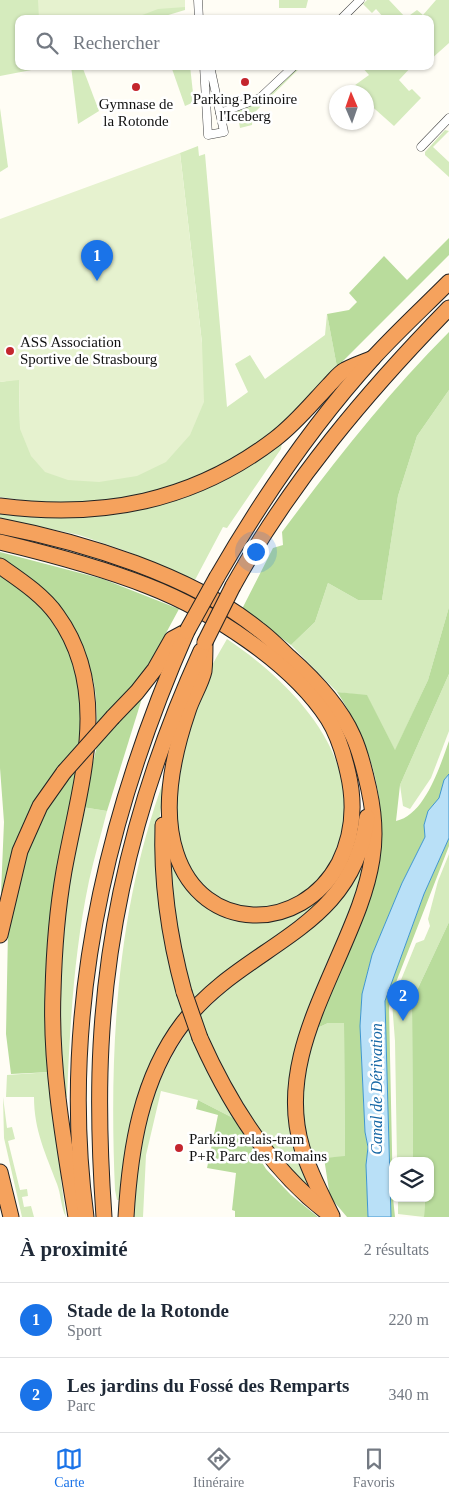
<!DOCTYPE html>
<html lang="fr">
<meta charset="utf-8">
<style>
body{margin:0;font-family:"Times New Roman",serif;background:#f6f6f7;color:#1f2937}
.controls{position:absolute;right:15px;bottom:15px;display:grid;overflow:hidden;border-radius:10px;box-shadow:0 1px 4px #0004}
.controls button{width:45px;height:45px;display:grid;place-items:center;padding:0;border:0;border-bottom:1px solid #e0e1e3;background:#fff;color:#1f2937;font:25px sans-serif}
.compass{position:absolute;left:329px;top:85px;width:45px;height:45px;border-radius:50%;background:#fff;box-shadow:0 1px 4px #0004;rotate:358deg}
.you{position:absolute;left:255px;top:551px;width:18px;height:18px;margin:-12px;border:4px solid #fff;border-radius:50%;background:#1a73e8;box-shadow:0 0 0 8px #1a73e833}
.badge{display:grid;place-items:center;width:32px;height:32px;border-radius:50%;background:#1a73e8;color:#fff;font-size:16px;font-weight:700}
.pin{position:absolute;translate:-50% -41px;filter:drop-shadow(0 1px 2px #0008)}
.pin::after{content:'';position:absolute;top:26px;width:18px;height:15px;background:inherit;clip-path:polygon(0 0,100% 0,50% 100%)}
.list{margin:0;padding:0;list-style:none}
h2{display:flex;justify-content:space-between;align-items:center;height:65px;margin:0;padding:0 20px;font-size:21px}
h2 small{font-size:16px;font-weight:400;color:#747a83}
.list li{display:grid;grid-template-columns:32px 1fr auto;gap:15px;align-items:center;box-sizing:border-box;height:75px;padding:0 20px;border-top:1px solid #e0e1e3}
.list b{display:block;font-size:19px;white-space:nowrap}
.list p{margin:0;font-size:16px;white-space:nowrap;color:#747a83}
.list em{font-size:16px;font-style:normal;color:#747a83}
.icon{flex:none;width:28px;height:28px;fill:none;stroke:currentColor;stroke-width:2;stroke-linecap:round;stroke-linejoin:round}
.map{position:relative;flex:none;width:449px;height:1217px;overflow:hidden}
.search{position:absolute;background:#fff;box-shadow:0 1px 4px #0004;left:15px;right:15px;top:15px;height:55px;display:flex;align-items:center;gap:12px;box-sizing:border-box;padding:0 18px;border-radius:10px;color:#747a83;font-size:19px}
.sheet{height:215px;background:#fff}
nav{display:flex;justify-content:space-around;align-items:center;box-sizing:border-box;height:70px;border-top:1px solid #e0e1e3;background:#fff;font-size:14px;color:#747a83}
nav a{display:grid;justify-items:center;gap:2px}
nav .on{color:#1a73e8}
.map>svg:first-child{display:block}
</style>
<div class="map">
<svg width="449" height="1217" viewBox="0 0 449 1217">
<rect width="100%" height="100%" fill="#fffdf5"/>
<g fill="#d5ebbd">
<polygon points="0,0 44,0 46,19 19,19 19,66 47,67 0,76"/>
<polygon points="185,0 185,10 155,19 104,19"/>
<polygon points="279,0 308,0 306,8 279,8"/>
<polygon points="367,0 389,0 406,18 417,10 423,15 436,0 449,0 449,43 430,60 430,19 385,19 376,9 372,13 363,4"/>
<polygon points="71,66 82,66 99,111 78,124"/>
<polygon points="171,66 190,66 194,102 185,106"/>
<polygon points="297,66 302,66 253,114 252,125 240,128 237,110 262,100"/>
<polygon points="361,66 412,66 399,80 409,91 412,89 421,98 394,126 367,102 366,92 356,92 351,88 369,75"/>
<polygon points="0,108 8,167 0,172"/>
<polygon points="445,130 449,131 433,147 449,162 449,177 425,155 425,152"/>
<polygon points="198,146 199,156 205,154 227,407 248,392 235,364 250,355 265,379 325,335 327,314 337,367 296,413 262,441 230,462 146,499 58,505 0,497 0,382 19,379 20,428 202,343 180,153"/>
<polygon points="449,390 449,607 428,680 395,751 367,696 337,692 291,645 315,622 328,583 358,600 382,600 398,496 417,436"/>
<polygon points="282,442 281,449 227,528 223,527 195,580 129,552 79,535 0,518 0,509 66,517 126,513 158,505"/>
<path d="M227 639C294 684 372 763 335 852 325 878 303 898 276 906 255 912 237 907 219 897 149 860 181 732 207 675 213 663 220 651 227 639Z"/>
<polygon points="449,674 449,731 431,778 410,809 403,806 400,785"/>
<path d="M165 777 159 822 184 1016 164 1044 120 1200H117L115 1190C109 1051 116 909 165 777Z"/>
<path d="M82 807 107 811C101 835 94 858 89 881 74 952 70 1025 67 1097H65L61 1080 58 956Z"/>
<path d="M170 853 234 917 325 893 339 877 325 898 195 1002C177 956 167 902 170 853Z"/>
<polygon points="449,854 449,922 412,1001 413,1161 397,1161 395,1041 392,1002 416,943 424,940 430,926 428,919 438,881"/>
<polygon points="366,862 363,886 293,1064 316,1194 289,1172 243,1110 209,1046 200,1015 227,990 328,913 348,889"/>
<polygon points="328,1023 344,1023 345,1157 324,1158 314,1166 307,1147 300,1089 313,1030"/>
<path d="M189 1029 235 1119 198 1100 161 1091 146 1155 143 1217H132C135 1149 150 1084 189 1029Z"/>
<path d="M51 1072 63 1170 61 1180 66 1217C61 1208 61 1194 57 1184 46 1154 34 1131 34 1097H6L7 1075Z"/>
<polygon points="3,1097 7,1128 12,1127 15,1139 8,1141 20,1190 27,1189 28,1196 22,1197 24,1207 31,1206 34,1217 22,1217 4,1138"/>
<polygon points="398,1198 425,1198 424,1217 398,1214"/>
</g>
<g fill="#b9dc9c">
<polygon points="449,238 449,255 337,367 327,314 349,310 357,302 349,293 384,256 407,280"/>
<path d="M449 332V390L417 436 398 496 382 600H358L328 583 315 622 291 645 242 609 273 548 283 545 282 532C334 462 387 394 449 332Z"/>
<path d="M0 552 103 579 179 609 152 659 135 683 97 726C96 710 97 691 92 676 77 621 48 589 0 559Z"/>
<polygon points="0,575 40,604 67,645 80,687 81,743 3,893 1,893 4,822 0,768"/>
<path d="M449 607V674L400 785 396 821C425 815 440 766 449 741V774L444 780 440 798 428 811 424 825 425 837 402 883 372 955 362 994 360 1026 365 1132 368 1147 366 1165 368 1217H347L330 1197 324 1158 345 1156 344 1023H328L313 1030 379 854C387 796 369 740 337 692L367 695 395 750 428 680Z"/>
<polygon points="143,695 107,811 82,807 97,746 128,708"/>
<path d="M80 765C57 867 37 967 51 1072L11 1074 6 1034 8 931 25 850 45 806Z"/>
<polygon points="449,838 449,846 393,990 389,1007 393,1198 395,1217 391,1217 385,1001 424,894"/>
<polygon points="449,922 449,1217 424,1217 425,1198 430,1198 430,1161 413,1161 412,1001"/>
<polygon points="198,1100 235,1119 266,1169 291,1195 318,1217 235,1217 235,1211 232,1210 236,1173 207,1168 218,1115 196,1109"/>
</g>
<g fill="#e6f2cf">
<polygon points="38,0 185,0 185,7 158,9 132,19 39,19"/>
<polygon points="180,153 202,343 204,402 190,435 166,462 137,476 99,482 68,480 45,472 31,456 20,429 19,380 0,382 0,219"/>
</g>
<polygon fill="#b9e0f7" stroke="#3f96cf" points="449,774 449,838 424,894 385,1001 391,1217 368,1217 366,1165 368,1147 365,1132 360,1026 362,994 372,955 402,883 425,837 424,825 428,811 439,798 444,780"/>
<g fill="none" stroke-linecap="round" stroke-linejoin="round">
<defs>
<g id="street">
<polyline points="198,0 199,19"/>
<polyline points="341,19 360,0"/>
<polyline points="204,66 208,135 224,132 210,66"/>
<polyline points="220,113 260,98 294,66"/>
<polyline points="421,147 449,118"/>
</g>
<g id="highway">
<path d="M0 506C101 519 193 502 275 439 295 424 312 403 329 385 334 380 339 373 345 370 354 365 364 362 373 358"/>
<path d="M0 526C83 542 191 575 258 629 269 637 279 647 289 657 314 679 339 705 353 736 361 753 365 772 369 790 374 813 376 835 372 859 367 891 354 921 341 951 314 1014 281 1078 302 1148 309 1171 321 1194 332 1216"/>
<path d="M0 542C50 554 100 567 148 586 210 610 292 663 328 719 338 735 344 755 348 773 355 803 353 835 339 863 301 934 202 934 176 853 161 808 173 755 188 711 192 698 201 684 204 671 205 661 205 651 205 642"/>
<path d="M0 566C20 580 43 595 57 615 113 692 79 787 64 871 57 911 54 951 53 992 50 1066 64 1144 76 1217"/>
<path d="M217 577C262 499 313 424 374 357 398 331 424 307 449 282"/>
<path d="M233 586C291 482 366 393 449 308"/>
<polyline points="113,717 137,692 155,669 172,639 187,631"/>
<path d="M163 825C161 883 169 937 184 992"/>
<polyline points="0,935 20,851 40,806 64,772"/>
<path d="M200 1038C230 1105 270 1170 329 1214"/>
<polyline points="0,1172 11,1217"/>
<path d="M86 1217C59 1016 106 815 187 631"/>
<path d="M104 1217C100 1160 98 1103 101 1046 108 909 144 776 201 651"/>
<path d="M126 1217C130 1149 141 1078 183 1023 244 943 354 932 367 817"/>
</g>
</defs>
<use href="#street" stroke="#444" stroke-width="9"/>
<use href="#highway" stroke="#222" stroke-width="17"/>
<use href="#street" stroke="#fff" stroke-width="8"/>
<use href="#highway" stroke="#f5a25d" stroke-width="15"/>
<defs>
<g id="highway-bridge">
<polyline points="187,631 217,577"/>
<polyline points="205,642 233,586"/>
<polyline points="64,772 113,717"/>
<polyline points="184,992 200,1038"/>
</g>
</defs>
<use href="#highway-bridge" stroke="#222" stroke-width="17" stroke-linecap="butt"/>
<use href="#highway-bridge" stroke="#f5a25d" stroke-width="15"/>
</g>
<g fill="#c4262e" stroke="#fff" stroke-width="2">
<circle cx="245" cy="82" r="5"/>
<circle cx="136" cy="87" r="5"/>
<circle cx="10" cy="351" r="5"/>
<circle cx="179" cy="1148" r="5"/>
</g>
<g text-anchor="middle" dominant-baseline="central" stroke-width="5" stroke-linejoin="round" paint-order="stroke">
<g font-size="15" fill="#111" stroke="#fff">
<text x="245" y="99">Parking Patinoire<tspan x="245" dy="17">l'Iceberg</tspan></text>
<text x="136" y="104">Gymnase de<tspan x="136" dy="17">la Rotonde</tspan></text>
<text x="20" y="342" text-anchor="start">ASS Association<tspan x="20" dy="17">Sportive de Strasbourg</tspan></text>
<text x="189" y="1139" text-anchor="start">Parking relais-tram<tspan x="189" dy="17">P+R Parc des Romains</tspan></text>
</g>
<g font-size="16" font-style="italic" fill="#1768a6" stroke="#fff">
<text transform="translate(376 1089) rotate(-90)">Canal de Dérivation</text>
</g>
</g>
</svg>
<div class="controls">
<button><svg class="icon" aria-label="layers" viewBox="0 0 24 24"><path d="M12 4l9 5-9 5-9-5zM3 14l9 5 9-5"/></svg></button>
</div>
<svg class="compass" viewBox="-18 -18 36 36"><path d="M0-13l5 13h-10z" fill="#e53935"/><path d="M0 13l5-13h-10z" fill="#747a83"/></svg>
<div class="you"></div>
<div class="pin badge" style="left:97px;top:281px">1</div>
<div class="pin badge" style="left:403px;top:1021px">2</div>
<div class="search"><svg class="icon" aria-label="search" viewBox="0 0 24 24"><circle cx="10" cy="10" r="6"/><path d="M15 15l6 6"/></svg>Rechercher</div>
</div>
<section class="sheet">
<h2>À proximité<small>2 résultats</small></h2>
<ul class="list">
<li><span class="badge">1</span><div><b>Stade de la Rotonde</b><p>Sport</p></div><em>220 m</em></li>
<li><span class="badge">2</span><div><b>Les jardins du Fossé des Remparts</b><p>Parc</p></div><em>340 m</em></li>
</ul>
</section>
<nav>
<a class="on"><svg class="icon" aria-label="map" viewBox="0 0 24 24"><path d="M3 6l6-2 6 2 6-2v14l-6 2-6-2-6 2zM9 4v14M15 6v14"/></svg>Carte</a>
<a><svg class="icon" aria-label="directions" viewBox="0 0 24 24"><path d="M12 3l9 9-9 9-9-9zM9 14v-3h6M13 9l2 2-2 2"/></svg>Itinéraire</a>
<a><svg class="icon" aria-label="saved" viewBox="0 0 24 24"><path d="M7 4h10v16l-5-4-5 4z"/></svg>Favoris</a>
</nav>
